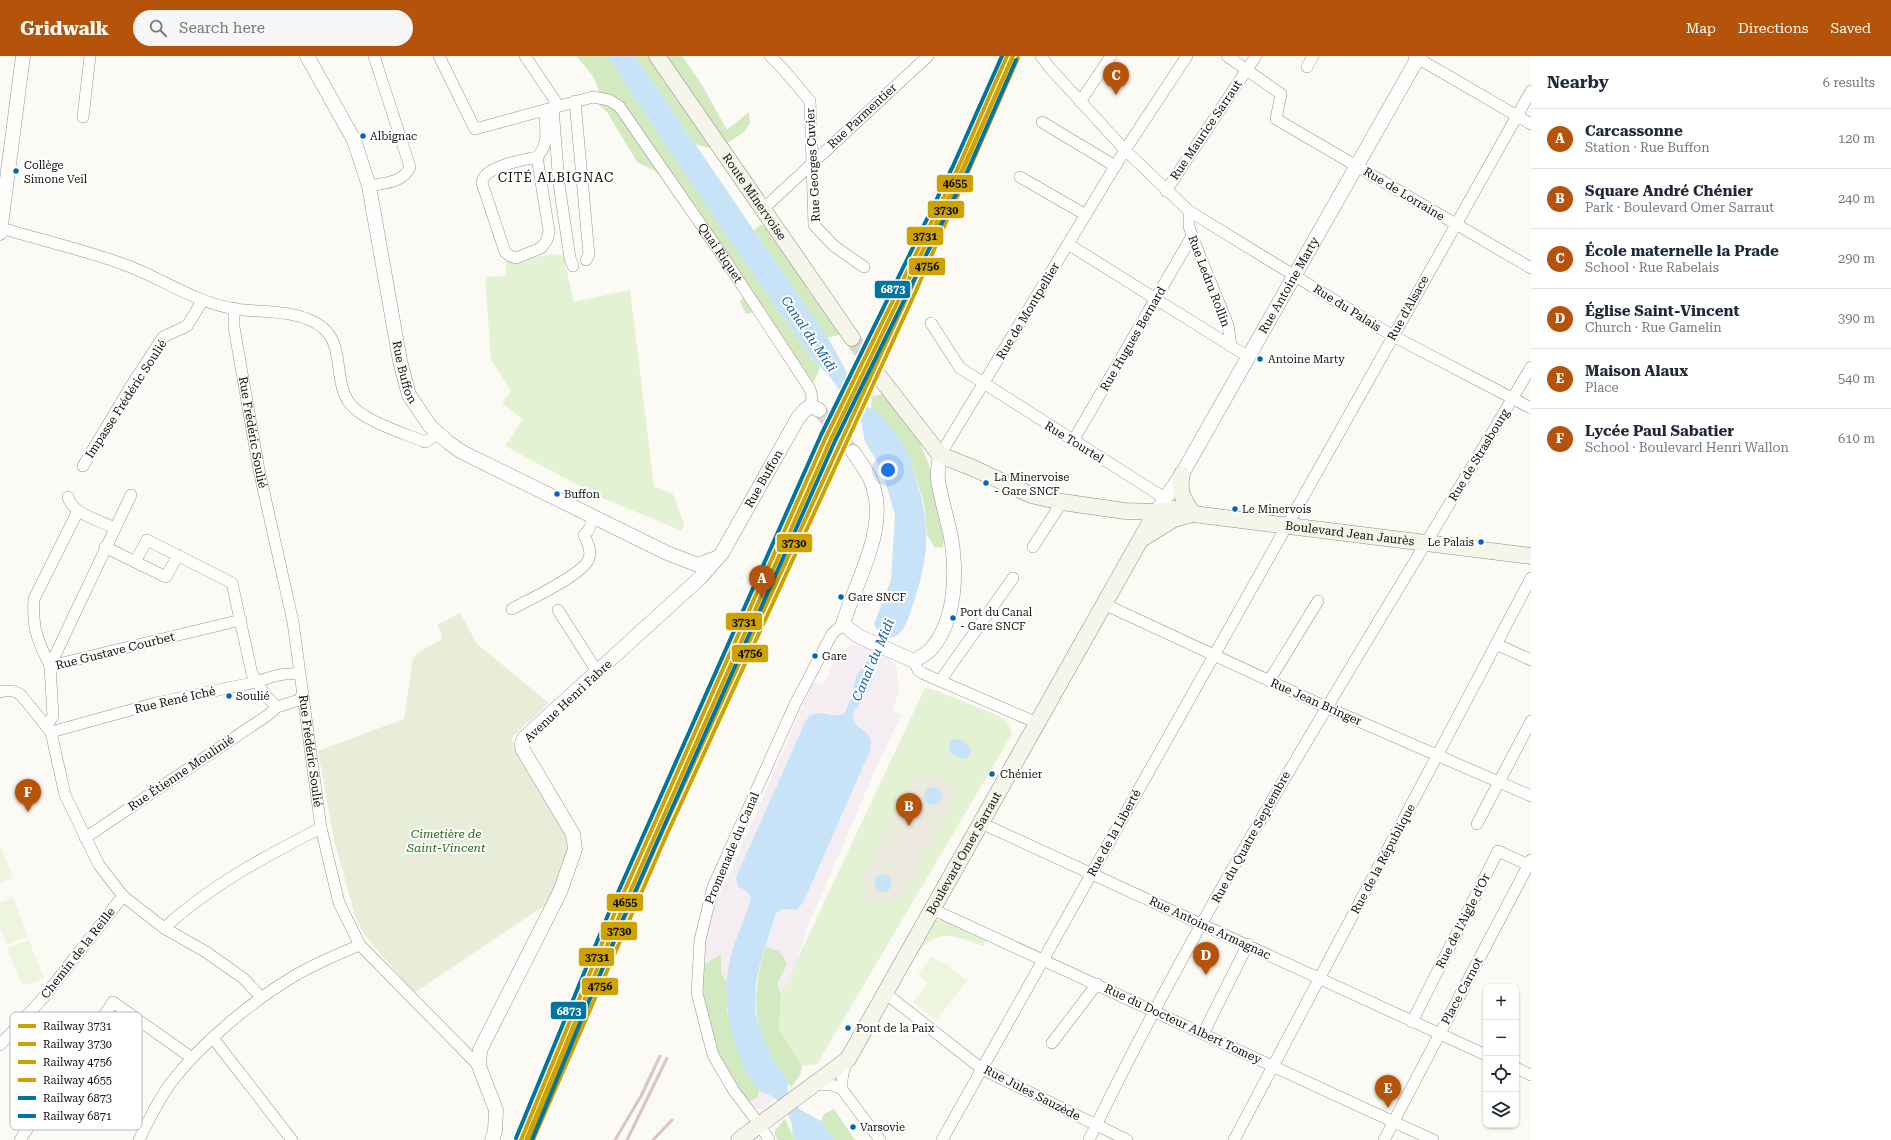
<!DOCTYPE html>
<meta charset="utf-8">
<style>
body{margin:0;font-family:"Roboto Serif",serif;background:#f6f6f7;color:#1f2937}
.controls{position:absolute;right:12px;bottom:12px;display:grid;overflow:hidden;border-radius:8px;box-shadow:0 1px 3px #0004}
.controls button{width:36px;height:36px;display:grid;place-items:center;padding:0;border:0;border-bottom:1px solid #e0e1e3;background:#fff;color:#1f2937;font:20px sans-serif}
.you{position:absolute;left:888px;top:414px;width:14px;height:14px;margin:-10px;border:3px solid #fff;border-radius:50%;background:#1a73e8;box-shadow:0 0 0 6px #1a73e833}
.badge{display:grid;place-items:center;width:26px;height:26px;border-radius:50%;background:#b45309;color:#fff;font-size:13px;font-weight:700}
.pin{position:absolute;translate:-50% -33px;filter:drop-shadow(0 1px 2px #0008)}
.pin::after{content:'';position:absolute;top:21px;width:14px;height:12px;background:inherit;clip-path:polygon(0 0,100% 0,50% 100%)}
.list{margin:0;padding:0;list-style:none}
h2{display:flex;justify-content:space-between;align-items:center;height:52px;margin:0;padding:0 16px;font-size:17px}
h2 small{font-size:13px;font-weight:400;color:#747a83}
.list li{display:grid;grid-template-columns:26px 1fr auto;gap:12px;align-items:center;box-sizing:border-box;height:60px;padding:0 16px;border-top:1px solid #e0e1e3}
.list b{display:block;font-size:15px;white-space:nowrap}
.list p{margin:0;font-size:13px;white-space:nowrap;color:#747a83}
.list em{font-size:13px;font-style:normal;color:#747a83}
.icon{flex:none;width:22px;height:22px;fill:none;stroke:currentColor;stroke-width:2;stroke-linecap:round;stroke-linejoin:round}
.map{position:relative;flex:none;width:1531px;height:1084px;overflow:hidden}
header{display:flex;align-items:center;gap:24px;box-sizing:border-box;height:56px;padding:0 20px;background:#b45309;color:#fff}
header strong{font-size:19px}
nav{display:flex;gap:22px;margin-inline-start:auto;font-size:14px}
.search{width:280px;height:36px;background:#f6f6f7;display:flex;align-items:center;gap:10px;box-sizing:border-box;padding:0 14px;border-radius:22px;color:#747a83;font-size:15px}
main{display:flex}
aside{flex:1;background:#fff}
.map>svg:first-child{display:block}
</style>
<header>
<strong>Gridwalk</strong>
<div class="search"><svg class="icon" aria-label="search" viewBox="0 0 24 24"><circle cx="10" cy="10" r="6"/><path d="M15 15l6 6"/></svg>Search here</div>
<nav><a>Map</a><a>Directions</a><a>Saved</a></nav>
</header>
<main>
<div class="map">
<svg width="1531" height="1084" viewBox="0 0 1531 1084">
<rect width="100%" height="100%" fill="#fcfaf4"/>
<polygon fill="#f4edf1" points="852,589 868,591 884,598 895,608 898,623 899,637 892,654 901,659 880,703 808,870 796,907 781,938 755,954 760,908 776,857 782,853 792,855 803,847 870,695 865,673 855,669 853,662 860,644 871,628 879,600 869,603 856,620 852,640 843,657 836,659 823,656 814,658 806,664 736,821 741,833 749,837 751,842 727,925 727,955 763,1037 776,1043 763,1053 757,1053 751,1049 729,1013 703,929 705,886 709,858 733,810 813,626 823,630 835,603 842,595"/>
<g fill="#e3f2d3">
<polygon points="553,198 563,199 574,246 630,234 654,430 673,438 684,468 682,475 600,441 505,390 523,363 502,347 511,335 491,304 485,221 506,220 506,206"/>
<polygon points="925,632 935,634 997,659 1007,665 1012,678 817,1008 802,1010 779,973 781,938"/>
<path d="M937 864H943L987 883 983 890C968 885 947 874 931 884 923 888 917 898 911 905L930 869Z"/>
</g>
<g fill="#d3eac0">
<path d="M576 0H607L716 163 810 300 820 311 814 326 810 328 761 254 746 258 740 246 744 238 662 120 653 114 637 106 607 56 600 50C599 23 593 20 576 0Z"/>
<polygon points="635,0 682,0 702,29 727,74 749,56 750,67 744,76 729,86 711,92 696,89"/>
<polygon points="760,169 768,170 804,220 808,235 815,243 826,251 843,274 838,279 827,282 754,174"/>
<polygon points="888,337 918,382 933,420 944,483 943,491 935,492 927,479 924,447 910,403 901,385 874,354 871,353 872,340"/>
<path d="M766 891 779 895 787 907 777 928 781 938 779 973 802 1010 800 1019 791 1031 787 1027V1023C753 978 749 944 766 891Z"/>
<polygon points="721,898 721,917 727,927 727,955 734,983 745,1011 759,1034 757,1042 748,1046 713,999 700,931 702,910"/>
<polygon points="834,1053 855,1084 834,1084 821,1065 824,1058"/>
<polygon points="785,1063 794,1082 795,1084 778,1084 775,1080 775,1074"/>
</g>
<polygon fill="#e7edd7" points="460,557 477,588 549,647 511,682 567,779 569,795 551,845 414,937 364,878 356,863 334,784 318,695 404,663 413,603 417,597 441,584 442,579 437,569"/>
<g fill="#edf6dd">
<polygon points="0,789 13,822 0,827"/>
<polygon points="13,841 28,880 7,889 0,872 0,847"/>
<polygon points="29,884 44,922 22,930 7,892"/>
<polygon points="932,900 942,908 944,906 967,925 936,964 913,946 928,927 918,918"/>
</g>
<polygon fill="#eceadf" points="934,718 943,721 955,728 956,743 898,844 875,846 868,842 863,832 861,822 909,733 918,722 926,719"/>
<g fill="#c8e3f8">
<path d="M607 0H635L831 287 864 348C868 353 871 352 876 355 882 359 901 384 905 391 910 399 912 411 915 420 932 471 929 503 911 554 907 566 902 582 888 582L877 605 871 628 855 655 853 662 856 669C867 675 873 682 870 695L803 847 796 854 782 853 776 857 760 908 756 928 755 954 761 975 770 998 787 1023 788 1037 799 1053 821 1065 834 1084H795C790 1076 794 1068 789 1061 786 1055 780 1045 774 1042 769 1038 762 1038 758 1033 733 1003 721 947 729 909 733 886 745 864 751 842L748 837 738 830 736 821 806 664C820 649 831 664 844 657L852 640 856 620 869 603 880 579 874 568 891 524 895 459 882 414 865 386 861 364 830 321 810 300 717 166Z"/>
<path d="M959 683 965 685 971 692 970 700 967 702C959 704 953 700 949 693L951 684Z"/>
<circle cx="933" cy="740" r="9"/>
<circle cx="883" cy="827" r="9"/>
</g>
<g fill="none" stroke-linecap="round" stroke-linejoin="round">
<polyline stroke="#d8d7d2" stroke-width="14" stroke-dasharray="14 7" stroke-linecap="butt" points="819,354 853,396"/>
<polyline stroke="#d8d7d2" stroke-width="16" stroke-dasharray="16 8" stroke-linecap="butt" points="852,282 878,319"/>
<defs>
<g id="minor">
<path id="s1" d="M439 0 475 73 593 41 609 44 619 50 726 205 810 333 812 341 811 350"/>
<polyline points="525,0 558,49"/>
<polyline points="770,0 783,13 810,45 814,169 834,190 864,211"/>
<polyline points="1041,0 1049,11 1125,94 1189,155 1393,280 1531,352"/>
<polyline points="1227,0 1281,38 1276,63 1531,212"/>
<polyline points="1414,0 1531,68"/>
<polyline points="1307,11 1313,0"/>
<polyline points="575,45 589,199 586,204"/>
<polyline points="1080,46 1111,0"/>
<polyline points="553,52 559,128 570,202 573,210"/>
<polyline points="83,61 90,0"/>
<polyline points="1042,66 1115,110"/>
<path d="M537 101 549 175 547 184 541 192 516 202 510 200 505 196 482 127C483 110 523 104 537 101 550 88 545 71 545 54"/>
<polyline points="1020,121 1086,159"/>
<path d="M369 130C384 127 403 127 410 111L374 0"/>
<polyline points="1166,135 1256,0"/>
<polyline points="762,154 928,0"/>
<polyline points="1189,155 1189,170 1192,180 1228,269 1231,290 1249,301"/>
<path d="M1 172C41 184 84 194 123 208 162 222 193 246 235 253 263 257 301 253 323 272 344 289 334 323 348 345 361 365 404 377 425 386L438 378"/>
<polyline points="1068,188 1231,290"/>
<path id="s2" d="M234 252V271L259 414 293 566 321 772 339 847 360 889 479 1010"/>
<polyline points="931,267 960,312 1166,443"/>
<polyline points="1073,385 1192,180"/>
<polyline points="940,399 1125,94 1187,0"/>
<polyline points="83,410 131,330 163,281 187,270 203,244"/>
<path d="M68 441C72 458 101 465 115 472"/>
<polyline points="105,491 166,521 178,499"/>
<polyline points="1033,491 1062,446"/>
<polyline points="135,506 147,484 232,527 252,618 265,639 277,651 299,644 303,637"/>
<polyline points="1104,548 1326,651 1531,740"/>
<path d="M512 553C528 544 585 518 589 502 592 494 587 486 584 479L588 475 594 461"/>
<polyline points="558,554 598,617"/>
<polyline points="1496,588 1531,604"/>
<polyline points="914,605 918,614 922,617 1037,667"/>
<polyline points="50,610 131,439"/>
<path d="M50 610C38 585 32 573 34 543L78 455"/>
<polyline points="940,625 1013,522"/>
<polyline points="1269,625 1318,545"/>
<path d="M0 636C8 634 14 634 21 639L51 676 65 739 99 809 123 840 164 872 206 896 243 922 261 941"/>
<polyline points="46,671 53,660 50,610 241,564"/>
<path d="M51 676 156 647 257 626C272 620 283 617 299 618"/>
<polyline points="981,767 1486,999"/>
<polyline points="1477,768 1531,665"/>
<polyline points="85,782 268,659 277,651"/>
<polyline points="932,853 1433,1084"/>
<path d="M164 872C211 829 264 801 321 772"/>
<polyline points="885,937 982,1013 1127,1084"/>
<polyline points="1412,966 1498,795 1531,810"/>
<polyline points="1203,978 1248,888"/>
<polyline points="213,982 292,1084"/>
<polyline points="1052,987 1097,928"/>
<polyline points="0,989 43,942 123,840"/>
<polyline points="848,1003 843,1017 841,1032 880,1084"/>
<polyline points="1516,1012 1531,1019"/>
<polyline points="813,1028 831,1029 841,1032"/>
<polyline points="20,1084 113,946 192,1002"/>
<path d="M139 1084C148 1065 158 1045 170 1028 200 988 253 944 296 919 316 907 339 898 360 889"/>
<polyline points="769,1084 760,1069 734,1035 713,999 697,937 700,884 713,831 795,648 832,578 843,568"/>
<polyline points="942,1084 1531,35"/>
<path d="M1089 1084C1218 816 1381 567 1531 311"/>
<polyline points="1234,1084 1531,522"/>
<polyline points="1384,1084 1531,804"/>
</g>
<g id="tertiary">
<path id="s3" d="M307 0 354 84 369 130 400 305 409 339 430 370 449 387 462 396 667 497 698 509 716 502"/>
<polyline points="0,177 23,0"/>
<path d="M853 396C860 406 869 417 873 430 888 474 855 527 843 568L858 580 914 605C920 601 927 598 932 592 956 563 957 517 951 481 947 462 941 443 938 424 937 416 939 407 940 399"/>
<path id="s4" d="M1156 456 1182 418 1419 0"/>
<path id="s5" d="M492 1084 495 1075 496 1054 479 1010 480 994 560 836 575 793 573 778 523 694 522 688 524 682 700 522 722 497 798 362 806 353 811 350 819 354"/>
</g>
<g id="secondary">
<path id="s6" d="M657 0 852 282"/>
<path id="s7" d="M878 319 940 399 973 412 1031 439 1062 446 1125 455 1156 456 1174 453 1193 458 1531 500"/>
<path d="M1182 418C1178 435 1183 443 1193 458"/>
<polyline points="1143,482 1174,463 1192,458"/>
<path id="s8" d="M739 1084 848 1003 1156 456"/>
</g>
</defs>
<use href="#minor" stroke="#969592" stroke-width="12"/>
<use href="#tertiary" stroke="#969592" stroke-width="15"/>
<use href="#secondary" stroke="#8c8b89" stroke-width="17"/>
<use href="#minor" stroke="#fffefd" stroke-width="11"/>
<use href="#tertiary" stroke="#fffefd" stroke-width="14"/>
<use href="#secondary" stroke="#f5f5ea" stroke-width="16"/>
<g stroke="#d8c5c4" stroke-width="3">
<polyline points="534,1084 730,640"/>
<polyline points="615,1084 641,1040 660,1000"/>
<polyline points="627,1084 667,1002"/>
<polyline points="653,1084 672,1064"/>
</g>
<defs>
<polyline id="rail-1" points="521,1084 613,861 826,381 958,112 1007,0"/>
<polyline id="rail-2" points="528,1084 662,776 910,235 1013,0"/>
<polyline id="rail-3" points="533,1084 667,778 915,237 1018,2"/>
<polyline id="rail-4" points="526,1084 618,863 831,383 962,114 1012,2"/>
<polyline id="rail-5" points="516,1082 608,859 821,379 953,110 1002,0"/>
<polyline id="rail-6" points="532,1084 622,865 835,385 967,116 1016,4"/>
</defs>
<use href="#rail-1" stroke="#fff" stroke-width="7"/>
<use href="#rail-2" stroke="#fff" stroke-width="7"/>
<use href="#rail-3" stroke="#fff" stroke-width="7"/>
<use href="#rail-4" stroke="#fff" stroke-width="7"/>
<use href="#rail-5" stroke="#fff" stroke-width="7"/>
<use href="#rail-6" stroke="#fff" stroke-width="7"/>
<use href="#rail-1" stroke="#cea301" stroke-width="4"/>
<use href="#rail-2" stroke="#cea301" stroke-width="4"/>
<use href="#rail-3" stroke="#cea301" stroke-width="4"/>
<use href="#rail-4" stroke="#cea301" stroke-width="4"/>
<use href="#rail-5" stroke="#0075a1" stroke-width="4"/>
<use href="#rail-6" stroke="#0075a1" stroke-width="4"/>
</g>
<g fill="#0065bd" stroke="#fff" stroke-width="1.5">
<circle cx="363" cy="80" r="3.5"/>
<circle cx="16" cy="115" r="3.5"/>
<circle cx="1260" cy="303" r="3.5"/>
<circle cx="986" cy="427" r="3.5"/>
<circle cx="557" cy="438" r="3.5"/>
<circle cx="1235" cy="453" r="3.5"/>
<circle cx="1481" cy="486" r="3.5"/>
<circle cx="841" cy="541" r="3.5"/>
<circle cx="953" cy="562" r="3.5"/>
<circle cx="815" cy="600" r="3.5"/>
<circle cx="229" cy="640" r="3.5"/>
<circle cx="992" cy="718" r="3.5"/>
<circle cx="848" cy="972" r="3.5"/>
<circle cx="853" cy="1071" r="3.5"/>
</g>
<g text-anchor="middle" dominant-baseline="central" stroke-width="4" stroke-linejoin="round" paint-order="stroke">
<g font-size="11" fill="#0f0f0f" stroke="#fff" text-anchor="start">
<text x="370" y="80">Albignac</text>
<text x="24" y="109">Collège<tspan x="24" dy="14">Simone Veil</tspan></text>
<text x="1268" y="303">Antoine Marty</text>
<text x="994" y="421">La Minervoise<tspan x="994" dy="14">- Gare SNCF</tspan></text>
<text x="564" y="438">Buffon</text>
<text x="1242" y="453">Le Minervois</text>
<text x="1474" y="486" text-anchor="end">Le Palais</text>
<text x="848" y="541">Gare SNCF</text>
<text x="960" y="556">Port du Canal<tspan x="960" dy="14">- Gare SNCF</tspan></text>
<text x="822" y="600">Gare</text>
<text x="236" y="640">Soulié</text>
<text x="1000" y="718">Chénier</text>
<text x="856" y="972">Pont de la Paix</text>
<text x="860" y="1071">Varsovie</text>
</g>
<g font-size="12" fill="#0f0f0f" stroke="#fff">
<text transform="translate(862 60) rotate(-43)">Rue Parmentier</text>
<text transform="translate(1206 74) rotate(-56)">Rue Maurice Sarraut</text>
<text transform="translate(813 109) rotate(-93)">Rue Georges Cuvier</text>
<text transform="translate(1404 138) rotate(31)">Rue de Lorraine</text>
<text stroke="none"><textPath href="#s6" startOffset="171">Route Minervoise</textPath></text>
<text stroke="none"><textPath href="#s1" startOffset="410">Quai Riquet</textPath></text>
<text transform="translate(1209 225) rotate(69)">Rue Ledru Rollin</text>
<text stroke="none"><textPath href="#s4" startOffset="263">Rue Antoine Marty</textPath></text>
<text transform="translate(1347 252) rotate(32)">Rue du Palais</text>
<text transform="translate(1408 252) rotate(-61)">Rue d'Alsace</text>
<text transform="translate(1028 255) rotate(-59)">Rue de Montpellier</text>
<text transform="translate(1133 283) rotate(-60)">Rue Hugues Bernard</text>
<text stroke="none"><textPath href="#s3" startOffset="334">Rue Buffon</textPath></text>
<text transform="translate(126 343) rotate(-57)">Impasse Frédéric Soulié</text>
<text stroke="none"><textPath href="#s2" startOffset="126">Rue Frédéric Soulié</textPath></text>
<text transform="translate(1074 386) rotate(32)">Rue Tourtel</text>
<text transform="translate(1479 399) rotate(-59)">Rue de Strasbourg</text>
<text stroke="none"><textPath href="#s5" startOffset="798">Rue Buffon</textPath></text>
<text stroke="none"><textPath href="#s7" startOffset="523">Boulevard Jean Jaurès</textPath></text>
<text transform="translate(115 595) rotate(-14)">Rue Gustave Courbet</text>
<text transform="translate(175 644) rotate(-13)">Rue René Iché</text>
<text transform="translate(568 645) rotate(-43)">Avenue Henri Fabre</text>
<text transform="translate(1316 646) rotate(24)">Rue Jean Bringer</text>
<text stroke="none"><textPath href="#s2" startOffset="450">Rue Frédéric Soulié</textPath></text>
<text transform="translate(181 717) rotate(-34)">Rue Étienne Moulinié</text>
<text transform="translate(1114 777) rotate(-61)">Rue de la Liberté</text>
<text transform="translate(1251 781) rotate(-61)">Rue du Quatre Septembre</text>
<text transform="translate(732 792) rotate(-67)">Promenade du Canal</text>
<text stroke="none"><textPath href="#s8" startOffset="372">Boulevard Omer Sarraut</textPath></text>
<text transform="translate(1383 803) rotate(-62)">Rue de la République</text>
<text transform="translate(1463 865) rotate(-63)">Rue de l'Aigle d'Or</text>
<text transform="translate(1210 872) rotate(25)">Rue Antoine Armagnac</text>
<text transform="translate(78 897) rotate(-52)">Chemin de la Reille</text>
<text transform="translate(1462 935) rotate(-62)">Place Carnot</text>
<text transform="translate(1183 968) rotate(25)">Rue du Docteur Albert Tomey</text>
<text transform="translate(1032 1037) rotate(27)">Rue Jules Sauzède</text>
</g>
<g font-size="12" font-style="italic" fill="#256a1b" stroke="#fff">
<text x="446" y="778">Cimetière de<tspan x="446" dy="14">Saint-Vincent</tspan></text>
</g>
<g font-size="13" letter-spacing="1" fill="#0f0f0f" stroke="#fff">
<text x="556" y="121">CITÉ ALBIGNAC</text>
</g>
<g font-size="13" font-style="italic" fill="#115aa7" stroke="#fff">
<text transform="translate(809 278) rotate(56)">Canal du Midi</text>
<text transform="translate(873 604) rotate(-67)">Canal du Midi</text>
</g>
</g>
<rect x="10" y="956" width="132" height="118" rx="6" fill="#fff" stroke="#b7b7b7" stroke-width="1"/>
<rect x="18" y="968" width="18" height="4" fill="#cea301"/>
<rect x="18" y="986" width="18" height="4" fill="#cea301"/>
<rect x="18" y="1004" width="18" height="4" fill="#cea301"/>
<rect x="18" y="1022" width="18" height="4" fill="#cea301"/>
<rect x="18" y="1040" width="18" height="4" fill="#0075a1"/>
<rect x="18" y="1058" width="18" height="4" fill="#0075a1"/>
<g font-size="11" fill="#0f0f0f">
<text x="43" y="974">Railway 3731</text>
<text x="43" y="992">Railway 3730</text>
<text x="43" y="1010">Railway 4756</text>
<text x="43" y="1028">Railway 4655</text>
<text x="43" y="1046">Railway 6873</text>
<text x="43" y="1064">Railway 6871</text>
</g>
<g stroke="#fff" stroke-width="1.5">
<rect x="936" y="118" width="38" height="19" rx="4" fill="#cea301"/>
<rect x="927" y="144" width="38" height="19" rx="4" fill="#cea301"/>
<rect x="906" y="170" width="38" height="20" rx="4" fill="#cea301"/>
<rect x="908" y="201" width="38" height="19" rx="4" fill="#cea301"/>
<rect x="874" y="224" width="37" height="19" rx="4" fill="#0075a1"/>
<rect x="776" y="477" width="37" height="20" rx="4" fill="#cea301"/>
<rect x="725" y="556" width="38" height="19" rx="4" fill="#cea301"/>
<rect x="731" y="588" width="38" height="19" rx="4" fill="#cea301"/>
<rect x="606" y="837" width="38" height="19" rx="4" fill="#cea301"/>
<rect x="600" y="865" width="38" height="20" rx="4" fill="#cea301"/>
<rect x="578" y="891" width="37" height="20" rx="4" fill="#cea301"/>
<rect x="581" y="921" width="38" height="19" rx="4" fill="#cea301"/>
<rect x="550" y="945" width="37" height="19" rx="4" fill="#0075a1"/>
</g>
<g font-size="11" text-anchor="middle" font-weight="bold" fill="#fff">
<text x="893" y="237">6873</text>
<text x="569" y="959">6873</text>
</g>
<g font-size="11" text-anchor="middle" font-weight="bold" fill="#111">
<text x="955" y="131">4655</text>
<text x="946" y="158">3730</text>
<text x="925" y="184">3731</text>
<text x="927" y="214">4756</text>
<text x="794" y="491">3730</text>
<text x="744" y="570">3731</text>
<text x="750" y="601">4756</text>
<text x="625" y="850">4655</text>
<text x="619" y="879">3730</text>
<text x="597" y="905">3731</text>
<text x="600" y="934">4756</text>
</g>
</svg>
<div class="controls">
<button>+</button>
<button>−</button>
<button><svg class="icon" aria-label="locate" viewBox="0 0 24 24"><circle cx="12" cy="12" r="6"/><path d="M12 2v4M12 18v4M2 12h4M18 12h4"/></svg></button>
<button><svg class="icon" aria-label="layers" viewBox="0 0 24 24"><path d="M12 4l9 5-9 5-9-5zM3 14l9 5 9-5"/></svg></button>
</div>
<div class="you"></div>
<div class="pin badge" style="left:762px;top:542px">A</div>
<div class="pin badge" style="left:909px;top:770px">B</div>
<div class="pin badge" style="left:1116px;top:39px">C</div>
<div class="pin badge" style="left:1206px;top:919px">D</div>
<div class="pin badge" style="left:1388px;top:1052px">E</div>
<div class="pin badge" style="left:28px;top:756px">F</div>
</div>
<aside>
<h2>Nearby<small>6 results</small></h2>
<ul class="list">
<li><span class="badge">A</span><div><b>Carcassonne</b><p>Station · Rue Buffon</p></div><em>120 m</em></li>
<li><span class="badge">B</span><div><b>Square André Chénier</b><p>Park · Boulevard Omer Sarraut</p></div><em>240 m</em></li>
<li><span class="badge">C</span><div><b>École maternelle la Prade</b><p>School · Rue Rabelais</p></div><em>290 m</em></li>
<li><span class="badge">D</span><div><b>Église Saint-Vincent</b><p>Church · Rue Gamelin</p></div><em>390 m</em></li>
<li><span class="badge">E</span><div><b>Maison Alaux</b><p>Place</p></div><em>540 m</em></li>
<li><span class="badge">F</span><div><b>Lycée Paul Sabatier</b><p>School · Boulevard Henri Wallon</p></div><em>610 m</em></li>
</ul>
</aside>
</main>
